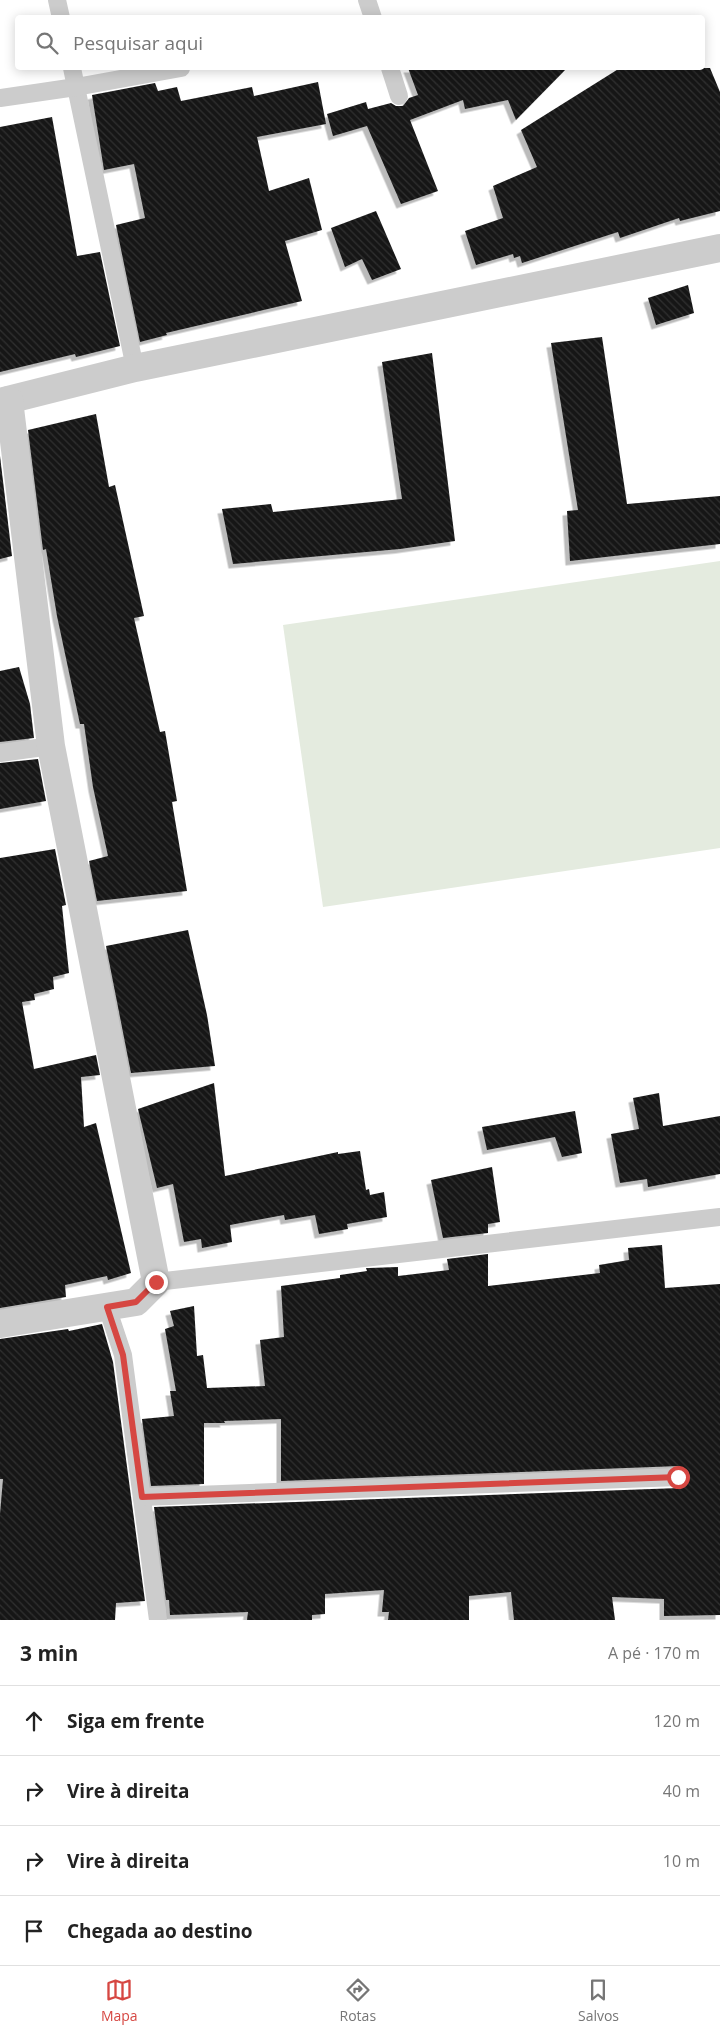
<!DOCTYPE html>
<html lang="pt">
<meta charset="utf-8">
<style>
body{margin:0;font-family:"Open Sans",sans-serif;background:#f2f2f2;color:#222}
.stop{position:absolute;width:15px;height:15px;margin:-11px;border:4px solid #d64742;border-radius:50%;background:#fff}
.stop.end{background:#d64742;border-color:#fff;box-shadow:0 1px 5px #0008}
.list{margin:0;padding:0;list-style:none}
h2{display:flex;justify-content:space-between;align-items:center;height:65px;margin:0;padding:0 20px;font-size:21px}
h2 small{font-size:16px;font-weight:400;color:#767676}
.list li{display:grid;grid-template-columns:32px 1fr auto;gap:15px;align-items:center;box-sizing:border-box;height:70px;padding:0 20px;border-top:1px solid #e0e0e0}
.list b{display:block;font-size:19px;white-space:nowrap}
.list em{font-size:16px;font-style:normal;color:#767676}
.icon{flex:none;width:28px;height:28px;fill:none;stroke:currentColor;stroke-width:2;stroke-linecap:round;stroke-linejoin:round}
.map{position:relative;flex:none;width:720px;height:1620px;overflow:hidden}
.search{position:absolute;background:#fff;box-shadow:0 2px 12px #0003;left:15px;right:15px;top:15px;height:55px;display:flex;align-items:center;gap:12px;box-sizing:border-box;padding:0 18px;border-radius:5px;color:#767676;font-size:19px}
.sheet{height:345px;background:#fff}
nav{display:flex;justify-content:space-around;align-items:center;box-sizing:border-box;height:70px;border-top:1px solid #e0e0e0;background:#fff;font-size:14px;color:#767676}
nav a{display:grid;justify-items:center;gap:2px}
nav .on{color:#d64742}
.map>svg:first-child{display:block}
</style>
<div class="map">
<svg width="720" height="1620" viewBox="0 0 720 1620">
<defs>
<pattern id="building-back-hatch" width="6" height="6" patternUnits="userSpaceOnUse" patternTransform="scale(1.25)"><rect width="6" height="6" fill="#161616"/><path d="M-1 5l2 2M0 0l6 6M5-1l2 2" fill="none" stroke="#303030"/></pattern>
<filter id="shadow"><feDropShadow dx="-4.5" dy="4.5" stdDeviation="0" flood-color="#0004"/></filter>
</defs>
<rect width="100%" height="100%" fill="#fff"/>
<polygon fill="#e4ebdf" points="720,561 720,848 323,907 283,625"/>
<g fill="url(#building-back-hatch)" filter="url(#shadow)">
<polygon points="408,68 567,68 516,120 508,100 465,109 463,100 410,120 438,191 401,204 367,126 333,136 327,114 366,102 368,109 391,103 396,106 403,106 409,98 418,95"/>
<polygon points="620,68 710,68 720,92 720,211 680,221 679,218 620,238 618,232 522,263 520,256 514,258 513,254 476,265 465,231 503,218 493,186 537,167 521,130"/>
<polygon points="318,82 326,124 257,137 269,191 309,178 322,230 285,241 302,301 166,333 167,335 140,342 116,225 145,218 134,164 104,170 92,95 155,83 158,91 177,87 181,101 252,87 254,96"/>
<polygon points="52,117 77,256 100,252 120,346 76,357 75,354 0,372 0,127"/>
<polygon points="376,211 401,269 372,280 362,259 345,267 331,228"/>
<polygon points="688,285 694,313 656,325 648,298"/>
<polygon points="602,337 627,504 720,496 720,544 570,561 567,511 578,510 551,343"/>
<polygon points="432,353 455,541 400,549 233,564 222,509 271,504 273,512 402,499 382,362"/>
<polygon points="96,414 109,487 115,485 144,616 134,618 160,732 165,731 177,801 172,802 187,891 97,901 89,861 108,856 93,787 84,724 80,724 57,616 46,549 43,550 28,430"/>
<polygon points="0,456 12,556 0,559"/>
<polygon points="19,667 30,704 34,738 0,742 0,671"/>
<polygon points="38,759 46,801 0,809 0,763"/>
<polygon points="55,849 66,905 62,906 69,973 53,977 54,989 34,994 35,1000 22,1002 34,1069 96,1055 100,1075 81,1077 84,1127 96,1123 131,1273 108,1280 107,1276 65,1285 66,1297 0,1308 0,858"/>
<polygon points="188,930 207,1015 215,1066 131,1073 106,946"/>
<polygon points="214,1083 225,1176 338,1152 338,1154 360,1151 366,1190 369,1189 370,1195 384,1192 387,1217 347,1224 348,1229 319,1234 315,1215 285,1220 284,1215 230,1225 232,1242 202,1248 201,1239 184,1242 173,1184 157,1188 138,1109"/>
<polygon points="659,1093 663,1126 720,1116 720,1174 648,1187 647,1179 620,1183 611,1134 639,1129 633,1098"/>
<polygon points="575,1111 582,1153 562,1157 555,1137 487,1150 482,1127"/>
<polygon points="492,1167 500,1222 488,1224 488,1233 443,1238 431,1180"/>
<polygon points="662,1245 665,1288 720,1284 720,1615 664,1616 664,1599 612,1597 615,1620 514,1620 511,1592 469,1596 469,1620 388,1620 389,1612 382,1612 384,1590 325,1594 325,1614 312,1615 312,1620 247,1620 248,1612 170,1615 169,1600 166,1600 154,1507 679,1488 685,1486 690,1477 688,1471 679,1466 281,1481 281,1419 224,1421 225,1423 204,1423 204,1484 151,1486 142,1419 174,1416 170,1391 176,1391 165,1329 174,1326 170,1311 194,1306 197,1356 203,1355 207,1388 265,1386 260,1340 284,1337 281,1286 340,1278 340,1275 367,1271 366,1268 369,1268 398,1267 398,1276 449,1270 447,1259 488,1254 488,1286 600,1273 599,1265 629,1260 628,1248"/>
<polygon points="102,1324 113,1362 145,1601 116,1603 115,1620 0,1620 0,1514 3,1479 0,1479 0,1339 68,1329 69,1331"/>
</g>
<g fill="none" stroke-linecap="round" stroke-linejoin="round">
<g stroke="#ccc" stroke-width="18">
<polyline points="57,0 61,18"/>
<polyline points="367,0 373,18"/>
<polyline points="72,68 135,368"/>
<polyline points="390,68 399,96"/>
<polyline points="0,98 76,87 181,68"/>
<polyline points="0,753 51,746"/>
<polyline points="156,1282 720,1217"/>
<polyline points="107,1307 123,1355 158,1620"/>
<polyline points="142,1497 679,1477"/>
</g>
<g stroke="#ccc" stroke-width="28">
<polyline points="0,402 135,368 720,248"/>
<polyline points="0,1324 136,1302 156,1282 51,746 9,400"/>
</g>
</g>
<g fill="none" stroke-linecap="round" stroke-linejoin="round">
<polyline stroke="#d64742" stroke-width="6" points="156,1282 136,1302 107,1307 123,1355 142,1497 678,1477"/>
</g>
</svg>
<div class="stop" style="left:678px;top:1477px"></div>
<div class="stop end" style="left:156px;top:1282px"></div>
<div class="search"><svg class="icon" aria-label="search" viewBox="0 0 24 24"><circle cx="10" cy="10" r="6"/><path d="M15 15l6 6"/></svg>Pesquisar aqui</div>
</div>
<section class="sheet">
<h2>3 min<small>A pé · 170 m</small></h2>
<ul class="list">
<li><svg class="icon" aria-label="ahead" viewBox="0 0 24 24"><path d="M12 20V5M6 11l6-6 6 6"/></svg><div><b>Siga em frente</b></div><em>120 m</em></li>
<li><svg class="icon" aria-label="right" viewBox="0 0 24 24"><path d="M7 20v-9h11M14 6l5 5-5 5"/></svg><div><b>Vire à direita</b></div><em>40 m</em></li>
<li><svg class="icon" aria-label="right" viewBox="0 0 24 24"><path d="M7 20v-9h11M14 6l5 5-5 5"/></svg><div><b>Vire à direita</b></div><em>10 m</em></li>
<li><svg class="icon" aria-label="arrive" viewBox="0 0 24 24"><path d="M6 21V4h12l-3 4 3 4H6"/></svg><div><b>Chegada ao destino</b></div></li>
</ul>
</section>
<nav>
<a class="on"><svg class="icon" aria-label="map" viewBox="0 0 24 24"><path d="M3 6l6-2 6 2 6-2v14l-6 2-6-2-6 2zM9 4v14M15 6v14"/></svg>Mapa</a>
<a><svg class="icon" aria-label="directions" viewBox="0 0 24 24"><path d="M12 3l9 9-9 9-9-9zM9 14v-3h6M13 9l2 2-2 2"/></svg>Rotas</a>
<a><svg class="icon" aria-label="saved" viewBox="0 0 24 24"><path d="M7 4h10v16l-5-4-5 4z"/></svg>Salvos</a>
</nav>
